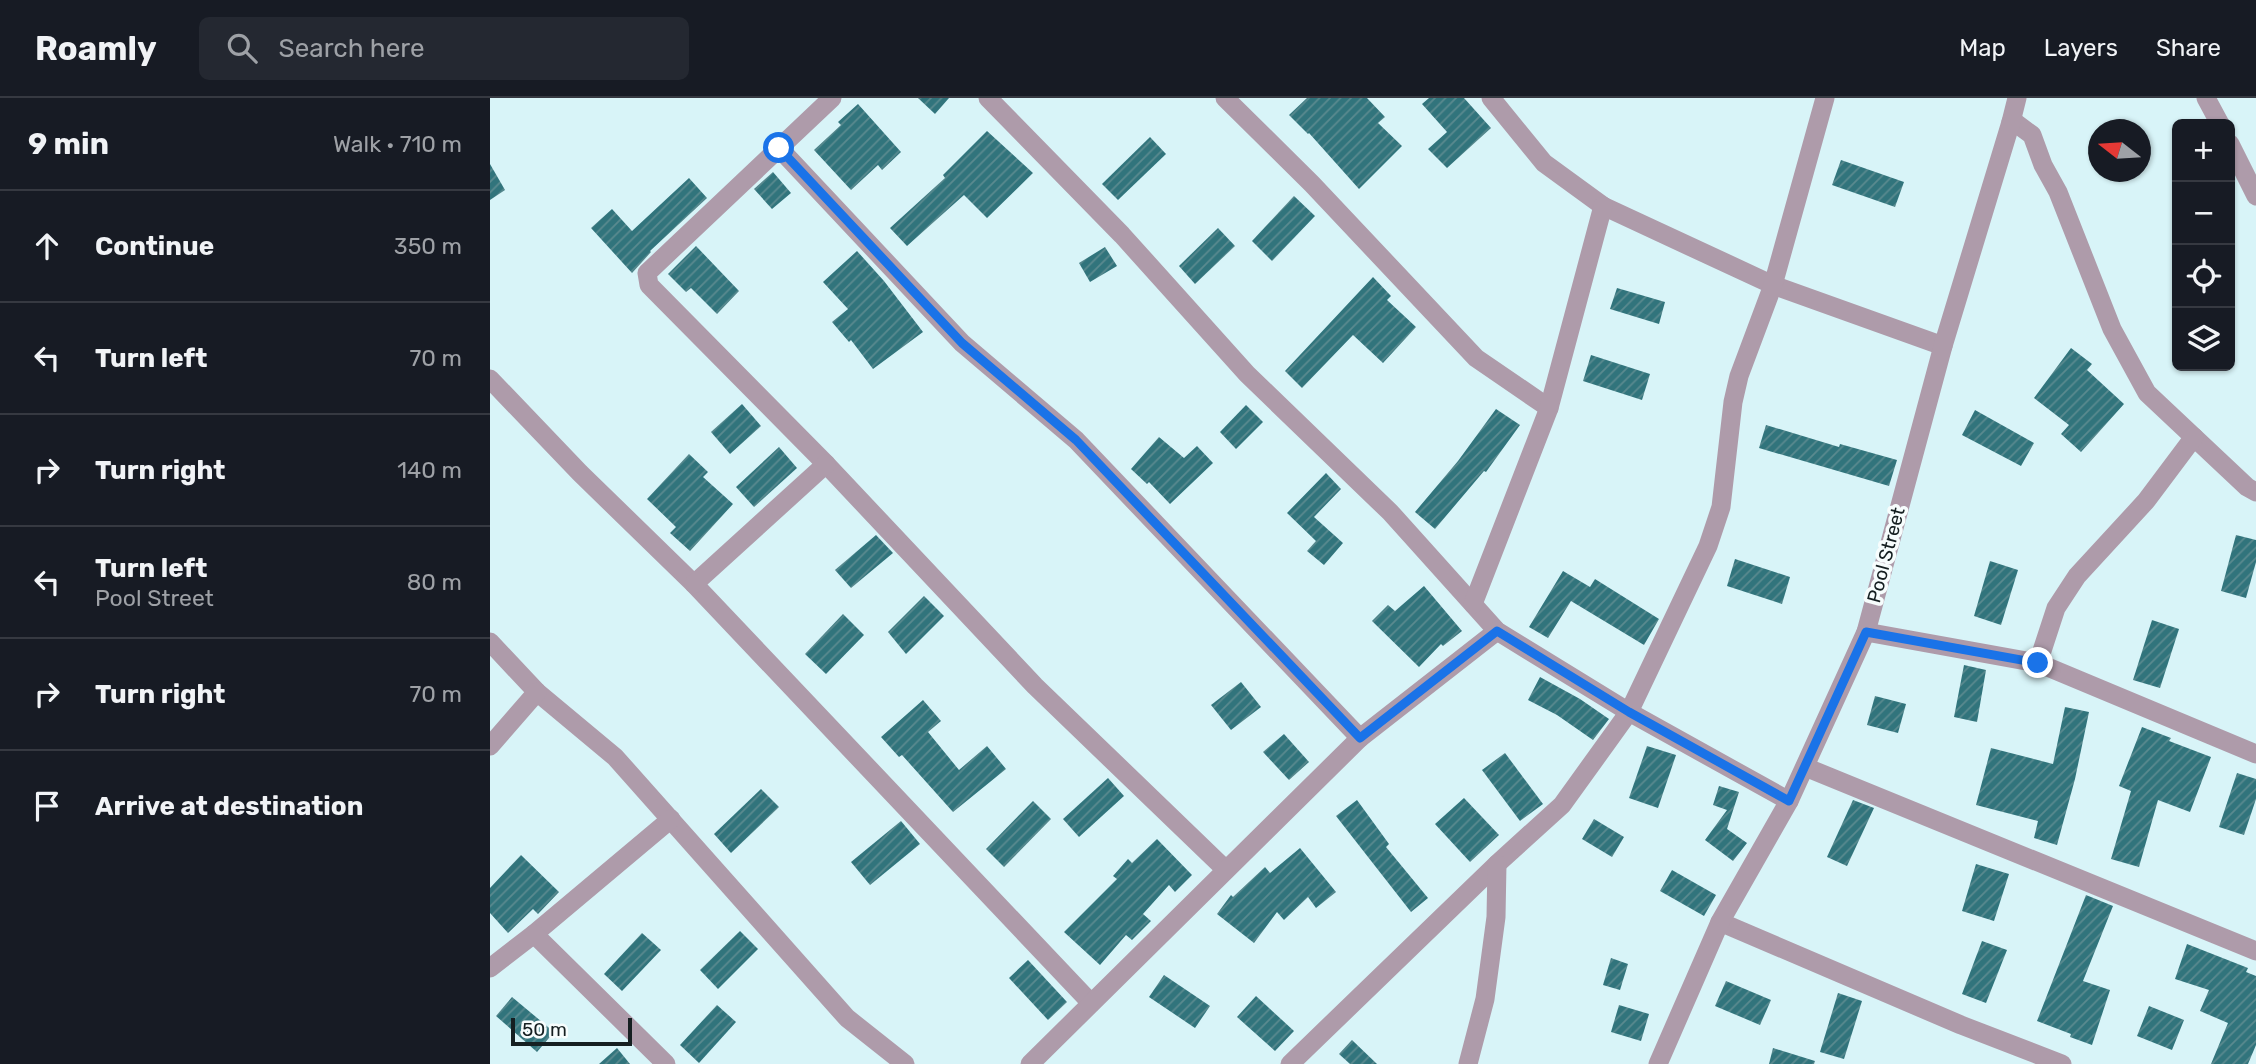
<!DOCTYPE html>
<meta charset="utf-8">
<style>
body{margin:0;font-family:Rubik,sans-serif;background:#242831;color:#f1f3f6}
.controls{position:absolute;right:21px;top:21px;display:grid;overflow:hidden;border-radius:10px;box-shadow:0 2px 5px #0004}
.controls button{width:63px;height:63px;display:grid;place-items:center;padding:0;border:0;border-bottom:2px solid #363941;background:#171b24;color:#f1f3f6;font:35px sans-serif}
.compass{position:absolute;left:1598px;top:21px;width:63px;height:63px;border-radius:50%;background:#171b24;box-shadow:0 2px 5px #0004;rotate:287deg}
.scale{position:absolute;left:21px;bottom:18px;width:121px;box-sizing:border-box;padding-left:7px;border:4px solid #151f21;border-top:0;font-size:19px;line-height:24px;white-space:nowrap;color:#151f21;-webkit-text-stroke:5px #f7fdfd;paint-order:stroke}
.stop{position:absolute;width:21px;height:21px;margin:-16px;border:5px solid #1a73e8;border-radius:50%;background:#fff}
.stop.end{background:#1a73e8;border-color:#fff;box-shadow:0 2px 7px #0008}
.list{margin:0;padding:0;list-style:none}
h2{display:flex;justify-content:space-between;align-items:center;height:91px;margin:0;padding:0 28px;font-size:30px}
h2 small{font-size:23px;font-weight:400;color:#9ea1a6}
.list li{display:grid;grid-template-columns:46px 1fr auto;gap:21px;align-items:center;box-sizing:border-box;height:112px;padding:0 28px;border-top:2px solid #363941}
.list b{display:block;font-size:26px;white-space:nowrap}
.list p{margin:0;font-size:23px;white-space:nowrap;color:#9ea1a6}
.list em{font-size:23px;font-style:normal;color:#9ea1a6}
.icon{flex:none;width:38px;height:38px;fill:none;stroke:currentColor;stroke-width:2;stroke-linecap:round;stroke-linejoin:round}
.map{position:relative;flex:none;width:1766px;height:966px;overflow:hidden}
header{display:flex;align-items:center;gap:42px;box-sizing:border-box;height:98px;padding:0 35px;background:#171b24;border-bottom:2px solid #363941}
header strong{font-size:33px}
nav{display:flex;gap:38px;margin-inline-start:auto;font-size:24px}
.search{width:490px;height:63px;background:#242831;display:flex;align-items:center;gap:18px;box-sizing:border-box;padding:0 24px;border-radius:10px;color:#9ea1a6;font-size:26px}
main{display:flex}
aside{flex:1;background:#171b24}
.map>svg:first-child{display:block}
</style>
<header>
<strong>Roamly</strong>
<div class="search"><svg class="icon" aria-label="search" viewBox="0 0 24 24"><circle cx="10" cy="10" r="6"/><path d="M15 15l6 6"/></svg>Search here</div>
<nav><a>Map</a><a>Layers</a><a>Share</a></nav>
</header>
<main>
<aside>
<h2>9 min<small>Walk · 710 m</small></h2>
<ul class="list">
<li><svg class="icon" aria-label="ahead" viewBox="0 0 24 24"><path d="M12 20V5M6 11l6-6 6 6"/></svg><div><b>Continue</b></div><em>350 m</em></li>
<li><svg class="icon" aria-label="left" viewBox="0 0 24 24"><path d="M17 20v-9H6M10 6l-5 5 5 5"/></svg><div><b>Turn left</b></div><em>70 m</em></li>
<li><svg class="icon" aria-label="right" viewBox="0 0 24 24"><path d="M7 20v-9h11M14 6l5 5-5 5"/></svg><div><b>Turn right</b></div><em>140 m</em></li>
<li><svg class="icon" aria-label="left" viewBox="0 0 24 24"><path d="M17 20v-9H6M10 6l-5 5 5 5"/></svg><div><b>Turn left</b><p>Pool Street</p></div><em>80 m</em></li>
<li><svg class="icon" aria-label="right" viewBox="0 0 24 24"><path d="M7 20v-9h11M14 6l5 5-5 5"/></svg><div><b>Turn right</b></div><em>70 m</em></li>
<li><svg class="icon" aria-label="arrive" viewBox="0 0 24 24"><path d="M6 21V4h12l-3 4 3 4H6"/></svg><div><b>Arrive at destination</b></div></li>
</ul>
</aside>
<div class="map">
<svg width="1766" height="966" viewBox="0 0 1766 966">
<defs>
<pattern id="building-hatch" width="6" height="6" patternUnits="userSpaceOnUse" patternTransform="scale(1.75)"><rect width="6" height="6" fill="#31747c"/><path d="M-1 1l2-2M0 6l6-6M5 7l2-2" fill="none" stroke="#5a8a8f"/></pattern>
</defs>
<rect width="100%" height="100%" fill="#d8f4f8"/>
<g fill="url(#building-hatch)">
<polygon points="428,0 459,0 445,16"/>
<polygon points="817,0 877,0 895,19 888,25 912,48 869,91 819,35 818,36 799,17"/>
<polygon points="939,0 974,0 1001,30 957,70 938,51 957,34 932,6"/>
<polygon points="368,6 411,54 392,72 388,67 361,92 324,52 351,27 348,24"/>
<polygon points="497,33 543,75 497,120 474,97 417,148 400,130 455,80 453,77"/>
<polygon points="660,39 676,56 628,102 612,86"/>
<polygon points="1351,62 1414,84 1405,109 1342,87"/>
<polygon points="0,66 15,92 0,102"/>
<polygon points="283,74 301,95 282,111 264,91"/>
<polygon points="199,80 217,100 160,153 161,154 142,175 101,130 122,111 142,133"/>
<polygon points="804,98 825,118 782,163 762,143"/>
<polygon points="728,130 745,148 705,186 689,168"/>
<polygon points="206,148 249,193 227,216 201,190 196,194 178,176"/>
<polygon points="615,149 627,168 600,184 589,165"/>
<polygon points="367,153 394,183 433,234 383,271 361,242 359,244 342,224 358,211 333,184"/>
<polygon points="883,179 901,198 897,202 926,229 893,265 863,237 812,290 795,273"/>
<polygon points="1127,190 1175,204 1169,226 1120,211"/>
<polygon points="1581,250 1602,266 1597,272 1634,306 1591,354 1571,336 1579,327 1544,300"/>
<polygon points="1101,257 1160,276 1152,302 1093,283"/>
<polygon points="252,306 271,328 240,356 221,334"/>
<polygon points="756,307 773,324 746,351 730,334"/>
<polygon points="1006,311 1030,327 996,374 994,373 945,431 925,414 968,363"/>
<polygon points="1485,312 1544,345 1531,368 1472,337"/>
<polygon points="1276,327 1349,349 1350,346 1407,362 1399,388 1269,350"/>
<polygon points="669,339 694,360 707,348 723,365 680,406 659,384 657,386 641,371"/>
<polygon points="289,349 307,370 264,409 246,389"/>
<polygon points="199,356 218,374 213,379 243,406 200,453 180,435 186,429 157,401"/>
<polygon points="836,375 851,391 824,419 853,445 834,467 817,453 826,443 797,415"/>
<polygon points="386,437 403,455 361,490 345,472"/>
<polygon points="1746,437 1766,442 1766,464 1756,500 1731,493"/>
<polygon points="1245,461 1300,479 1292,506 1237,488"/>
<polygon points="1500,463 1528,472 1511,527 1484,518"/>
<polygon points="1073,473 1100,489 1105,481 1169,521 1154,547 1081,503 1058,540 1039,529"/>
<polygon points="934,488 972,533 953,548 951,546 929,569 882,523 898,507 905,513"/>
<polygon points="434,498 454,518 416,556 398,534"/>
<polygon points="353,516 374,537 336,576 315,556"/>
<polygon points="1662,522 1689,531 1670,590 1643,582"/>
<polygon points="1474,567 1496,572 1487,624 1464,619"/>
<polygon points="1050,579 1090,601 1119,621 1103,642 1067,617 1038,602"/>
<polygon points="751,584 771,609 741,632 721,607"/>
<polygon points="1385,598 1416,606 1408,635 1377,627"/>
<polygon points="433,602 451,623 438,634 469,672 497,648 516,671 463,714 412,657 409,659 391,639"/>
<polygon points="1575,609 1599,614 1585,681 1567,747 1544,740 1548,723 1486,707 1501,650 1563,666"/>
<polygon points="1652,629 1681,640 1679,643 1721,659 1700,714 1668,702 1649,769 1621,761 1641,693 1629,688"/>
<polygon points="794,636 819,664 799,682 773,654"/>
<polygon points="1157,648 1186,657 1168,710 1139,700"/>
<polygon points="1015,655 1053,706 1030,723 992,672"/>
<polygon points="1747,675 1766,681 1766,701 1754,737 1729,729"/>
<polygon points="618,680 634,698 589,739 573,721"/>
<polygon points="1229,688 1249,694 1237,731 1257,745 1243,763 1215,742 1237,712 1223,707"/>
<polygon points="271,691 289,709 241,755 224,736"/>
<polygon points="974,700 1009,737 980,764 945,726"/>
<polygon points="867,702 899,746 896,749 938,800 921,814 846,718"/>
<polygon points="1363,702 1384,710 1357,768 1337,759"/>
<polygon points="543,703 561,721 514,769 496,751"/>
<polygon points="1104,721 1134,739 1122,759 1092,741"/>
<polygon points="411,723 430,746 380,787 361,764"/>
<polygon points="667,741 702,777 685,794 679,787 653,816 661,823 642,842 636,837 610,867 574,834 627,781 623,778 638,761 642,765"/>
<polygon points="810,750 846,794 826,810 818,799 794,822 787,814 764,845 727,816 741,797 743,799 775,769 780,775"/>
<polygon points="31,757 69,794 48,816 43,811 18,835 0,815 0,790"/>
<polygon points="1486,766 1519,776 1504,823 1472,813"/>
<polygon points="1182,772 1226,797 1214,818 1170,793"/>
<polygon points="1596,797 1623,808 1593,883 1620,892 1602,947 1580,939 1581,936 1547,923"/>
<polygon points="250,833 268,851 228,891 210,872"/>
<polygon points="152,835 171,852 132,893 114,876"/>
<polygon points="1492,843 1517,852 1496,905 1472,896"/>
<polygon points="1697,846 1758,870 1756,874 1766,878 1766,947 1758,966 1721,966 1738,925 1710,913 1719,892 1685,881"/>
<polygon points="1121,860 1138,866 1130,892 1113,887"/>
<polygon points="538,862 577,904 558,922 519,880"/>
<polygon points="674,877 720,908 705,930 659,899"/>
<polygon points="1236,883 1281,902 1270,927 1225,908"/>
<polygon points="1348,895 1372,903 1354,961 1330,954"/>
<polygon points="766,898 804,933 785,953 747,919"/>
<polygon points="22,899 64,934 47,954 6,918"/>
<polygon points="227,907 246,924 209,965 190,947"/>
<polygon points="1129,907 1159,916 1151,943 1121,934"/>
<polygon points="1659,908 1694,922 1682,952 1647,938"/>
<polygon points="862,942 887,966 860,966 849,956"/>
<polygon points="127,950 140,966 109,966"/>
<polygon points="1283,950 1325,963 1324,966 1279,966"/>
</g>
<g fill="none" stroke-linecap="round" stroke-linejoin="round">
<g stroke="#ae9baa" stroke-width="19">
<polyline points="342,0 157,175 159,187 336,366 545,588 736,772"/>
<polyline points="498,0 632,137 757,276 900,414 1007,533 1139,614 1299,703"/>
<polyline points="735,0 822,86 986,260 1059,310"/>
<polyline points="1001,0 1054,65 1113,108 1283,187 1453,248"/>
<polyline points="1716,0 1730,26"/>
<polyline points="1521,24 1523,23 1542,37 1553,67 1568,94 1622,231 1657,295 1757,389 1766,394"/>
<polyline points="1740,46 1766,98"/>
<polyline points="289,50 472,245 586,342 870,640"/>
<polyline points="0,281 90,375 204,486 601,905"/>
<polyline points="204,486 336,366"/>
<polyline points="983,506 1059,310 1113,108"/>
<polyline points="1376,534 1548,565 1766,656"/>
<polyline points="0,544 47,594 125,659 357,920 415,966"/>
<polyline points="1548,565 1566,510 1587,478 1656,403 1704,339"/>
<polyline points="0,648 47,594"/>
<polyline points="1315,669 1766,853"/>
<polyline points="1230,824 1471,927 1572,966"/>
<polyline points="44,836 181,721"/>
<polyline points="0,870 44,836 176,966"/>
<polyline points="540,966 870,640 1007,533"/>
<polyline points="800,966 1007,766 1072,707 1139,614 1218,448 1231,409 1243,304 1249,278 1283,187 1335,0"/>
<polyline points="978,966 995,901 1006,819 1007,766"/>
<polyline points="1168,966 1230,824 1299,703 1376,534 1453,248 1521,24 1527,0"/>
</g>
</g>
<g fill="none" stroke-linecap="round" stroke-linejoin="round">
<polyline stroke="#1a73e8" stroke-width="9" points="289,50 472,245 586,342 870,640 1007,533 1139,614 1299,703 1376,534 1548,565"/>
</g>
<g text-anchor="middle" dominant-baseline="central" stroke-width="7" stroke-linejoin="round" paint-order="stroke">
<g font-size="19" fill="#151f21" stroke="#f7fdfd">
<text transform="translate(1396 457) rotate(-75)">Pool Street</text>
</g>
</g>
</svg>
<div class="controls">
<button>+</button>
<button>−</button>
<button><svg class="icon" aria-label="locate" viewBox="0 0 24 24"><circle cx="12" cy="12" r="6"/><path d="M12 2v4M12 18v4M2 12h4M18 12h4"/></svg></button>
<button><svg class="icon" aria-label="layers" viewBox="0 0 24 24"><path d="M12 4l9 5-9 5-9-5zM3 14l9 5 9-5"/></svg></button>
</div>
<svg class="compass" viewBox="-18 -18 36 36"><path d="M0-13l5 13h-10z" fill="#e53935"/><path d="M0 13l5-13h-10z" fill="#9ea1a6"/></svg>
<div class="scale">50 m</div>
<div class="stop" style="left:289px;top:50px"></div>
<div class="stop end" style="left:1548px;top:565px"></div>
</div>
</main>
